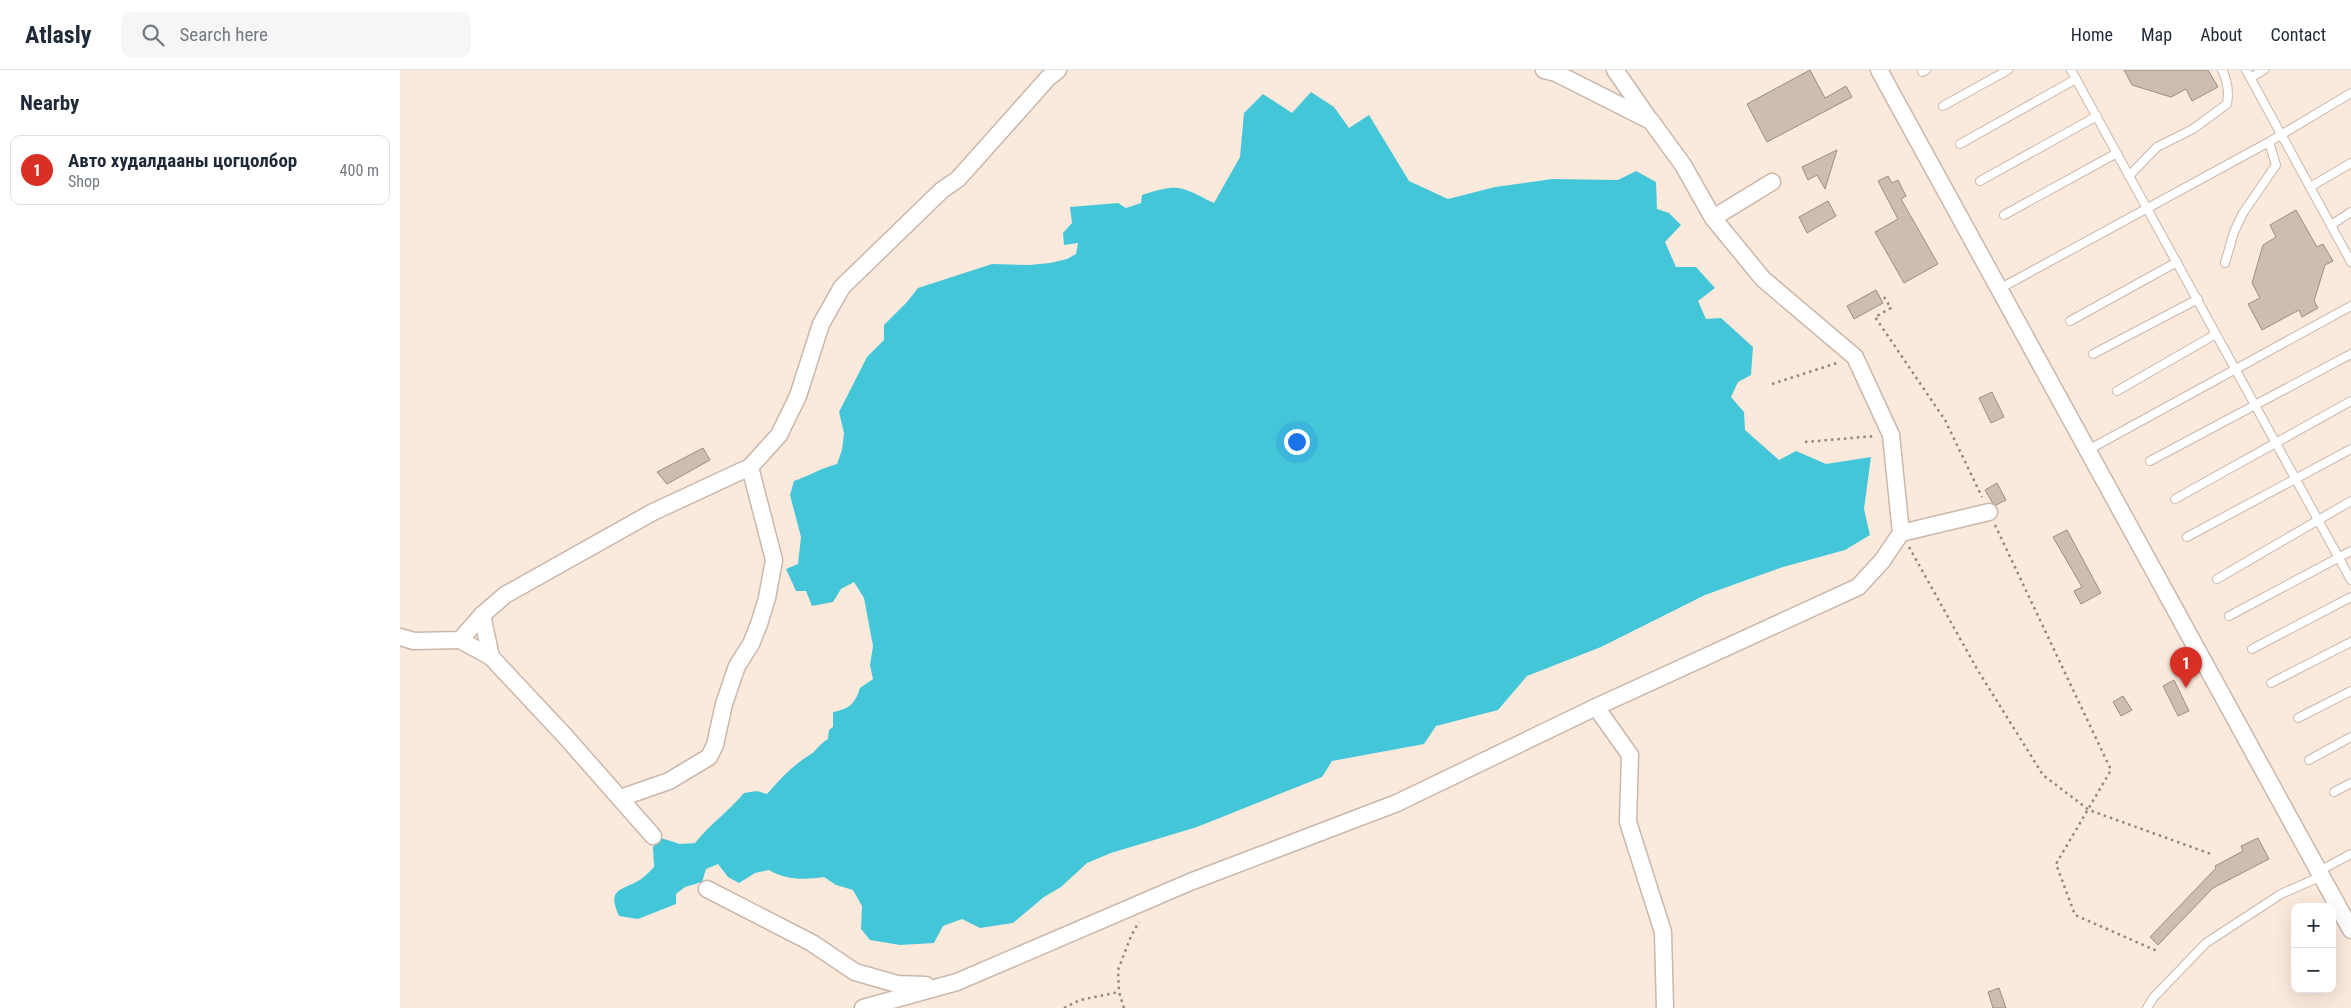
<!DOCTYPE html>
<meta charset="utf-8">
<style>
body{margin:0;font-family:"Roboto Condensed",sans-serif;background:#f6f6f7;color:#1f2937}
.controls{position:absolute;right:15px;bottom:15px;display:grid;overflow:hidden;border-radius:10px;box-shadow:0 5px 20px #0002}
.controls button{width:45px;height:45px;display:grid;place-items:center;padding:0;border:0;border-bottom:1px solid #e0e1e3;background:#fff;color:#1f2937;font:25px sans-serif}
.you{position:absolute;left:896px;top:371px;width:18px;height:18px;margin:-12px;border:4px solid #fff;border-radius:50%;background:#1a73e8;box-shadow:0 0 0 8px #1a73e833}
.badge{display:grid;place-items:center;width:32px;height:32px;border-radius:50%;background:#d93025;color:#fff;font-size:16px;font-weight:700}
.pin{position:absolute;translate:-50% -41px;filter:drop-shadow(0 1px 2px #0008)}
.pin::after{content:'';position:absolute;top:26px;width:18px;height:15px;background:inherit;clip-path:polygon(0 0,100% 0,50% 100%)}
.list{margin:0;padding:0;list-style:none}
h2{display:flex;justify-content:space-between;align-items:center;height:65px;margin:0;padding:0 20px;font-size:21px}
h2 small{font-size:16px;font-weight:400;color:#747a83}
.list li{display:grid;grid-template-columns:32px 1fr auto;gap:15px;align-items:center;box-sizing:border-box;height:70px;margin:0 10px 10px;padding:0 10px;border:1px solid #e0e1e3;border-radius:10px}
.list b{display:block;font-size:19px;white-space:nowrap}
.list p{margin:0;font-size:16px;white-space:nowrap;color:#747a83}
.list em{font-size:16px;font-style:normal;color:#747a83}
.icon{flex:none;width:28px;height:28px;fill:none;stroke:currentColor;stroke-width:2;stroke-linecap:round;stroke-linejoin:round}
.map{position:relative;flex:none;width:1951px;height:938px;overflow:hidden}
header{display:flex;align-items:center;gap:30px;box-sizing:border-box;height:70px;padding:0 25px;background:#fff;border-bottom:1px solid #e0e1e3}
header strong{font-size:24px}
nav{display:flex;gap:28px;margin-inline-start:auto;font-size:18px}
.search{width:350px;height:45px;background:#f6f6f7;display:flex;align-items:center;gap:12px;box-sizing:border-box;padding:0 18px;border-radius:10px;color:#747a83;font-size:19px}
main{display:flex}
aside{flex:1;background:#fff}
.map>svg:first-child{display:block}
</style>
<header>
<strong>Atlasly</strong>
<div class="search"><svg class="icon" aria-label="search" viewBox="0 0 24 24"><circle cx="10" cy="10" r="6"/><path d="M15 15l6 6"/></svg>Search here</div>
<nav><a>Home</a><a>Map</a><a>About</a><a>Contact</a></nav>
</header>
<main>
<aside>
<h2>Nearby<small></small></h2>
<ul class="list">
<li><span class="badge">1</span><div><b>Авто худалдааны цогцолбор</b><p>Shop</p></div><em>400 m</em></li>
</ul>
</aside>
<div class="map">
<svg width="1951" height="938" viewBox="0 0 1951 938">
<rect width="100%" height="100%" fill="#fbe9dc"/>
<path fill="#44c6d9" d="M911 22 934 37 949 58 969 45 1009 111 1048 129 1095 117 1152 109 1218 110 1236 101 1256 112 1257 139 1269 143 1281 155 1265 172 1276 197H1296L1315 218 1298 231 1306 249 1321 248 1353 277 1351 305 1338 312 1331 327 1344 342 1345 360 1379 390 1396 381 1426 394 1471 387 1464 439 1470 465 1445 480 1383 497 1305 525 1201 577 1127 606 1098 640 1036 656 1024 674 932 691 922 707 797 757 711 783 687 793 661 817 644 827 613 853 580 858 562 849 543 856 534 873 500 875 470 870 461 859 462 836 453 820 436 815 424 807C405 810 385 810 369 800L355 803 339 813 328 807 318 794 306 799 302 812 285 817 276 824V834L238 849 219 846C207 819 220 821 238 811 244 808 249 802 254 797L253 777 261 768 280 774 295 773C310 754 329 741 344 723L357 721 367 724C382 707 392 696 411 684 417 680 419 674 428 669L429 660 433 657V642C449 639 455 634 460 618L473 609 470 595 473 576 464 528 454 512 441 519 433 532 412 536 406 521H396L386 499 398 494 401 467 390 425 394 411C409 406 421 398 437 394L442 380 444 363 439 342 467 287 484 270V255L507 232 518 218 592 194 629 195 650 193 667 189 676 184 678 173 664 175 663 163 672 153 670 137 718 133 726 138 741 133 742 125C780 113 779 116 814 133L840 87 844 43 863 24 892 43Z"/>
<g fill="#cdbcaf" stroke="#9e8e82">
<polygon points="1410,0 1425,28 1446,16 1452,27 1367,72 1347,34"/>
<polygon points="1724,0 1808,0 1818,17 1792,31 1786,19 1771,27 1732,15"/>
<polygon points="1437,80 1425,119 1417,105 1408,110 1402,97"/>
<polygon points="1488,106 1492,113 1498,110 1506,126 1501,129 1538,194 1504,213 1475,162 1498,149 1478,111"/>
<polygon points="1428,131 1436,146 1407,163 1399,147"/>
<polygon points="1896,140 1917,177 1923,174 1933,191 1925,195 1914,231 1918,238 1902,247 1899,240 1862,260 1848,234 1860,228 1852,213 1863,175 1876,167 1870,155"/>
<polygon points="1476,220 1483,233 1454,249 1447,236"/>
<polygon points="1592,322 1604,347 1591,353 1579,328"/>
<polygon points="303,378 310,390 267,414 257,402"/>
<polygon points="1597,413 1606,430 1596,435 1592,432 1585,420"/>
<polygon points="1667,460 1701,523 1681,534 1674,521 1682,517 1653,467"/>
<polygon points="1774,610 1789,641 1778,646 1763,616"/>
<polygon points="1723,626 1732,640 1721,646 1713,632"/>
<polygon points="1858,768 1869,789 1813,818 1758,875 1750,867 1816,798 1815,796 1843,781 1841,776"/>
<polygon points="1599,918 1606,938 1593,938 1588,922"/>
</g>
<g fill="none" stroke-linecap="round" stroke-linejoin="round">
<defs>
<g id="service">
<polyline points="1671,0 1951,510"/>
<polyline points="1846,0 1951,192"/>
<polyline points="1522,2 1526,0"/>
<polyline points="1851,7 1864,0"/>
<polyline points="1543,36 1608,0"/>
<polyline points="1560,74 1676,9"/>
<path d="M1729 106 1757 77 1793 59 1827 34C1829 22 1828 11 1822 0"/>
<polyline points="1580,111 1697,46"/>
<polyline points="1910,117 1951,93"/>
<polyline points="1604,145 1717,83"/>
<polyline points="1931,155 1951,142"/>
<polyline points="1825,193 1834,162 1843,143 1876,95 1869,72"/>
<polyline points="1599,219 1869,72 1951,23"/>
<polyline points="1670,251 1777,192"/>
<polyline points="1693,284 1798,229"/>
<polyline points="1717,321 1816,264"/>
<polyline points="1688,380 1951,236"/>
<polyline points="1750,391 1951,284"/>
<polyline points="1775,429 1951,331"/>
<polyline points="1787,467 1951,379"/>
<polyline points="1817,509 1951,431"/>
<polyline points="1829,546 1951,481"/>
<polyline points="1852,579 1951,527"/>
<polyline points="1871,613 1951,572"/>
<polyline points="1898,648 1951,621"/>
<polyline points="1909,690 1951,667"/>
<polyline points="1934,722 1951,713"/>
<polyline points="1919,801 1951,784"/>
<polyline points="1747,938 1753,928 1806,873 1881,824 1922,806"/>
</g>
<g id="minor">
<polyline points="1144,0 1156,3 1251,51 1283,95 1313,148 1372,112"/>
<polyline points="1215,0 1249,49"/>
<polyline points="1479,0 1951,860"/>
<polyline points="1313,148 1363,209 1455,287 1491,365 1501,463"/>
<polyline points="0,567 14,571 60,570 82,545"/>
<polyline points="60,570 91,587"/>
<polyline points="1196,637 1230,685 1228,752 1263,862 1265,938"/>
<polyline points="220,728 269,711 309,687 315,675 324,634 337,596 351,574 359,554 367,528 374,490 350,397"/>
<polyline points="253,766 165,666 91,587 82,545 105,525 253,442 350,397 379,365 398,326 421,254 442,217 542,120 558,109 648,8 658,0"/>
<polyline points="307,819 412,873 455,902 497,914 526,915"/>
<polyline points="463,938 557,912 790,812 997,733 1196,637 1458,517 1482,491 1501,463 1589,442"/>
</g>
</defs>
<use href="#service" stroke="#c9b8ab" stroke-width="10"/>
<use href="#minor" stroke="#c9b8ab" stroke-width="19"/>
<g stroke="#93877e" stroke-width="2.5" stroke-dasharray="2.5 4" stroke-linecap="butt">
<polyline points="1484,227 1491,238 1475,247 1545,350 1582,427"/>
<polyline points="1372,314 1437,293"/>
<polyline points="1405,372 1475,366"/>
<polyline points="1595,455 1711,700 1656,794 1675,845 1757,881"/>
<polyline points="1509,477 1577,599 1643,705 1689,740 1811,784"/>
<polyline points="664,938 680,930 719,922"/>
<polyline points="724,938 719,922 718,900 731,866 739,852"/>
</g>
<use href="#service" stroke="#fff" stroke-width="8"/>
<use href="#minor" stroke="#fff" stroke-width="16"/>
</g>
</svg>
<div class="controls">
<button>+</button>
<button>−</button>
</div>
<div class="you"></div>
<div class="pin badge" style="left:1786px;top:618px">1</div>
</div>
</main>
